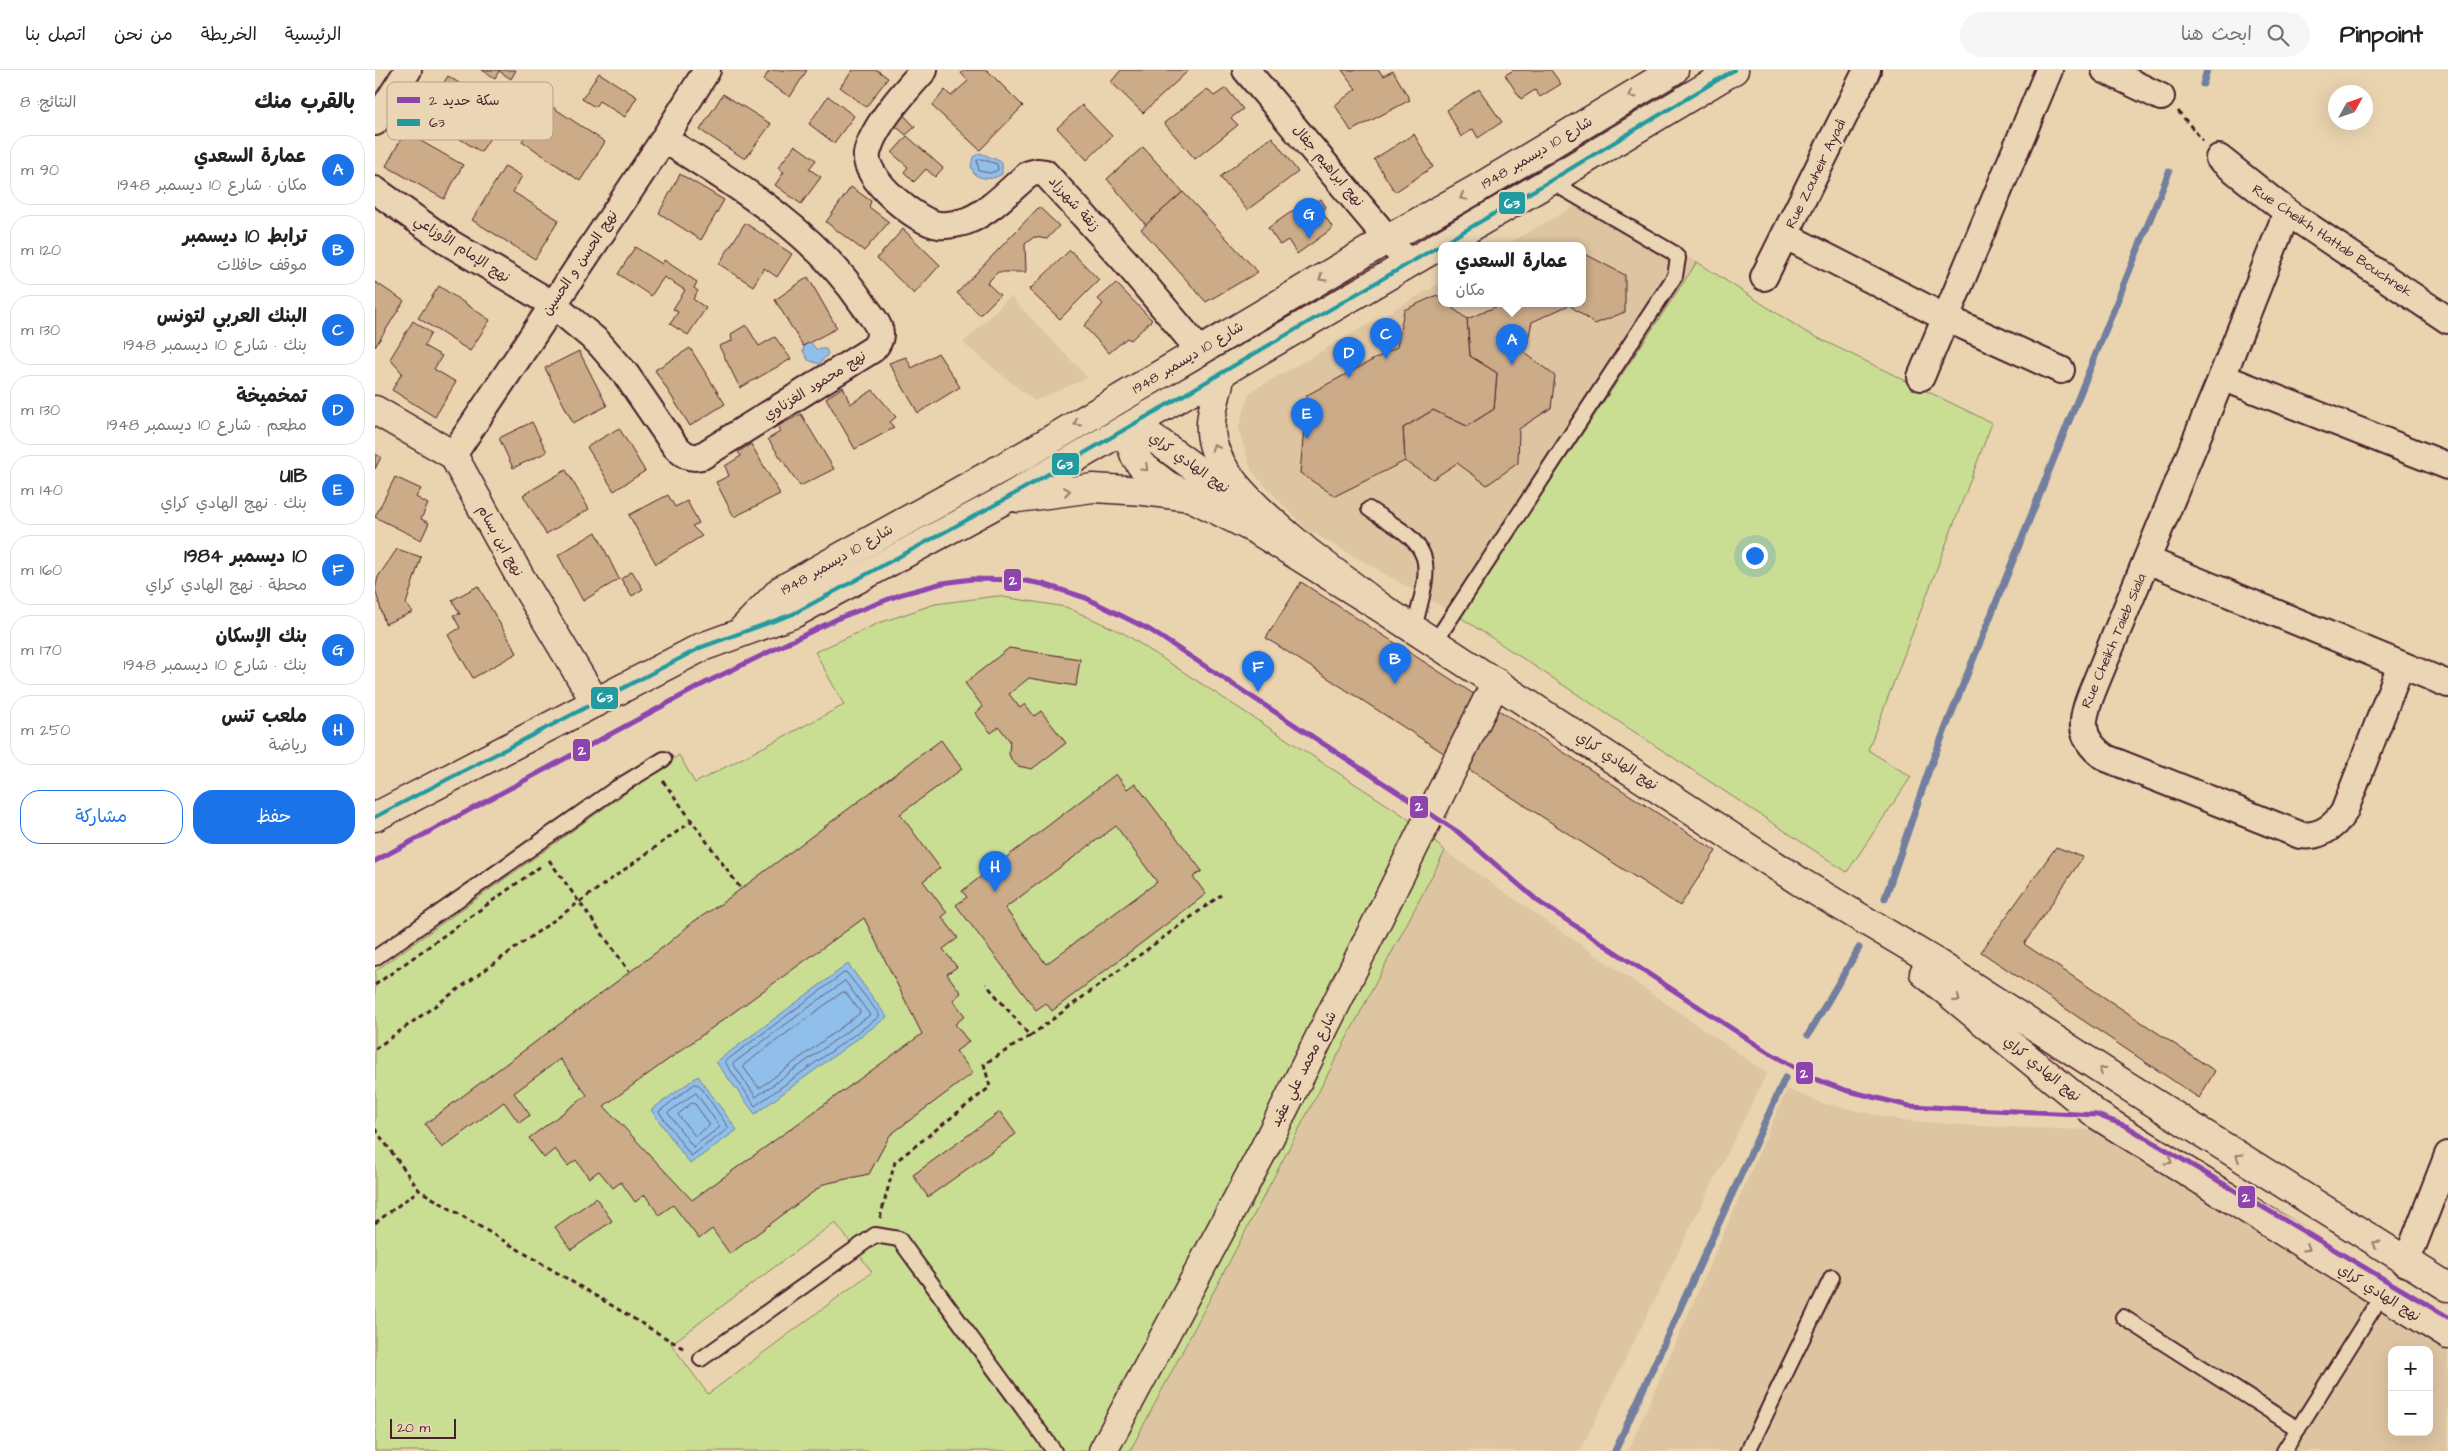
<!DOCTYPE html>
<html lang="ar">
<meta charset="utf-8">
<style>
body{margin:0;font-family:"Architects Daughter","Playpen Sans Arabic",sans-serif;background:#f6f6f6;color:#222;direction:rtl}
.controls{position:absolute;right:15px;bottom:15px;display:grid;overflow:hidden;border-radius:10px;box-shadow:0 5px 20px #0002}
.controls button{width:45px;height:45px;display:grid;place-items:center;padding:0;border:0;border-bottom:1px solid #e0e0e0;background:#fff;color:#222;font:25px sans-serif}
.compass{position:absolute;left:1953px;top:15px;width:45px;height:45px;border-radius:50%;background:#fff;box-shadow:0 5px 20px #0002;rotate:50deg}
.scale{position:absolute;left:15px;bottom:12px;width:66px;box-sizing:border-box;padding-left:5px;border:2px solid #4a1f2b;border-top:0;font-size:14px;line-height:18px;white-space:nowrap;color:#4a1f2b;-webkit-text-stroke:4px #ead5b4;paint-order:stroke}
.you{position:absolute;left:1379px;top:485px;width:18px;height:18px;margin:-12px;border:4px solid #fff;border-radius:50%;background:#1a73e8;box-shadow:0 0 0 8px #1a73e833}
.badge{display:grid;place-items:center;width:32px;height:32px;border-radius:50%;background:#1a73e8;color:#fff;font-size:16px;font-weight:700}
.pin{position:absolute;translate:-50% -41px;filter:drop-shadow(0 1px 2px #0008)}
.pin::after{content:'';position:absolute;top:26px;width:18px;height:15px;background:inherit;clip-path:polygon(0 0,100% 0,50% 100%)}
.popup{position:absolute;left:1063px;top:172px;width:148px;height:65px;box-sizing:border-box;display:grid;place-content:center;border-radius:10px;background:#fff;filter:drop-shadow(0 1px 4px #0005);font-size:16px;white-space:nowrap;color:#767676}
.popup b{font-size:19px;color:#222}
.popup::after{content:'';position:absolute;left:50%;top:100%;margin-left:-10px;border:10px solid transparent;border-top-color:#fff}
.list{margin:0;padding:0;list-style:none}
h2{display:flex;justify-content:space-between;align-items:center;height:65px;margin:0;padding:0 20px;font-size:21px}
h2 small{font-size:16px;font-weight:400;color:#767676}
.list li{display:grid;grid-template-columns:32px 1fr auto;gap:15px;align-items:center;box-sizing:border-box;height:70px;margin:0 10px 10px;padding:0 10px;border:1px solid #e0e0e0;border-radius:20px}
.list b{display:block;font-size:19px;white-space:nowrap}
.list p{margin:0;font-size:16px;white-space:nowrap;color:#767676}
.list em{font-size:16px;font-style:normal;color:#767676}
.actions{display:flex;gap:10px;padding:15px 20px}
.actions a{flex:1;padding:11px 0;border:1px solid #1a73e8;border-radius:20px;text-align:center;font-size:18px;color:#1a73e8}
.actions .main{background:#1a73e8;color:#fff}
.icon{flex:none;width:28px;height:28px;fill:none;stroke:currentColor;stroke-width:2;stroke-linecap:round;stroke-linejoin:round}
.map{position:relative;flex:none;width:2073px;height:1381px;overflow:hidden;direction:ltr}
header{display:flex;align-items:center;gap:30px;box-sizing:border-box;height:70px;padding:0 25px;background:#fff;border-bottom:1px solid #e0e0e0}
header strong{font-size:24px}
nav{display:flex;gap:28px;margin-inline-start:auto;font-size:18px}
.search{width:350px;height:45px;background:#f6f6f6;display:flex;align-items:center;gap:12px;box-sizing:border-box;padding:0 18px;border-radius:28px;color:#767676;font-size:19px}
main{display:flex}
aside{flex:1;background:#fff}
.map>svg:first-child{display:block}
</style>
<header>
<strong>Pinpoint</strong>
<div class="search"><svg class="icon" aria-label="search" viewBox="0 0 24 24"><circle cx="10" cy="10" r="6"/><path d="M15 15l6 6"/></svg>ابحث هنا</div>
<nav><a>الرئيسية</a><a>الخريطة</a><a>من نحن</a><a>اتصل بنا</a></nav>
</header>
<main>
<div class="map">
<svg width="2073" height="1381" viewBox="0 0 2073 1381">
<rect width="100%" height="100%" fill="#ead4b0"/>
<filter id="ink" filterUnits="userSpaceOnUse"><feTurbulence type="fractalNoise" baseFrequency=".02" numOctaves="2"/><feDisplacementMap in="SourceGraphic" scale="10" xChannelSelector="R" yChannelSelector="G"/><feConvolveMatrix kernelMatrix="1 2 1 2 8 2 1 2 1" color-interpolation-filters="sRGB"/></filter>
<g filter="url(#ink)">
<g fill="#dec5a2" fill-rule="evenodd">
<polygon points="1212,129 1322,192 1085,547 931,459 877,402 863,359 875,322 1067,212 1067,234 1207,234 1207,176 1129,176"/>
<polygon points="635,226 713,308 659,331 588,273"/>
<polygon points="1070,781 1392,1003 1205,1381 755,1381"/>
<path d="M1412 1019 1447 1033 1525 1050 1605 1056 1717 1060 2073 1280V1381H1253ZM2017 1280H2054V1362H2017Z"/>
</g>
<g fill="#c9de93" stroke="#8a7e5f" fill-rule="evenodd">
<polygon points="1322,192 1431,262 1617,353 1493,680 1536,707 1472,802 1085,547"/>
<path d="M622 526 691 537 750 564 1028 745 1070 781 755 1381H0V901L304 685 320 713 469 635 440 582 504 553 560 534ZM460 1152 497 1202 333 1324 296 1274Z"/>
</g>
<g fill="#8fbfea" stroke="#737f9e">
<path d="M605 83 627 92V104C618 110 608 110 599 104L596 96 598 87Z"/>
<polygon points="434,270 441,279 451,279 453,284 444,294 433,290 428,281 430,272"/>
<polygon points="473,894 512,947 380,1044 341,992"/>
<polygon points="323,1006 362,1060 315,1094 276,1040"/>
</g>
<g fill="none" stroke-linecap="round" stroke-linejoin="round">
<g stroke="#665f77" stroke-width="1">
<polygon points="606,89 622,94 623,100 615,103 604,101 602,91"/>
<polygon points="471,902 504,944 504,947 380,1036 350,992"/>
<polygon points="470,911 495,945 381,1027 358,994"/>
<polygon points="468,922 471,923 485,941 484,944 386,1017 383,1017 369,998 369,995"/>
<polygon points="320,1014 324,1015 354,1058 316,1086 284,1042"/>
<polygon points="321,1023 345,1057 318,1077 293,1043"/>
<polygon points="317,1033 320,1034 335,1055 320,1066 303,1045"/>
</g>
<g stroke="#737f9e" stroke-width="7">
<polyline points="1828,14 1832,0"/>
<polyline points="1510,828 1555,697 1794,102"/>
<polyline points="1433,965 1484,878"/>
<polyline points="1240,1381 1410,1008"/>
</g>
</g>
<g fill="#cbab88" stroke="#4a1f2b" fill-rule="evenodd">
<polygon points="107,0 141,0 136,9 124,1 120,8"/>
<polygon points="395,0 432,0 415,27 388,10"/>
<polygon points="478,0 502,0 513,8 491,37 465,17"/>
<polygon points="590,0 612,0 648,36 605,80 557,36 570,20 576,26 593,11 586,3"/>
<polygon points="746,0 814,0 768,43 736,12"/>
<polygon points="967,0 1004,0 1008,6 1018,1 1035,30 976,61 960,35 981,19"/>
<polygon points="1139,0 1176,0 1186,14 1165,27 1160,20 1146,29 1130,5"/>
<polygon points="224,3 262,27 250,47 224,31 220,37 207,29"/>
<polygon points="73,6 131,43 106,82 48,46"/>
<polygon points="851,18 868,39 856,48 863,55 820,89 789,53 832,19 839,26"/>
<polygon points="1104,19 1127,52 1103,68 1098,59 1086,67 1072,40"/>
<polygon points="348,24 396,54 370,89 325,60"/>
<polygon points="453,26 479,46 459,73 434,54"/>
<polygon points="173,34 230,72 205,111 147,71"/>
<polygon points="707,35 737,66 712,90 682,58"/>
<polygon points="526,42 540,57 531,65 518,54"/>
<polygon points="30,62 88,95 69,129 11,96"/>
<polygon points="1039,64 1058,97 1020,122 999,89"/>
<polygon points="532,66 568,98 560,107 551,99 539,112 529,102 533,97 517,83"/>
<polygon points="897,67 923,102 872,140 845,107"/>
<polygon points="420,75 441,90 434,99 446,107 426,134 400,115 409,102 403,98"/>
<polygon points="768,77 808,122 771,155 732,109"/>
<polygon points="130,96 147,106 138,122 184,150 160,189 97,150"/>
<polygon points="305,104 349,130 326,170 284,143"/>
<polygon points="476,117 496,131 494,137 514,152 489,181 451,152"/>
<polygon points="808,122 883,202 831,232 766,159"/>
<polygon points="946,129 951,137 946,140 958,158 922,184 913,170 905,175 893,158 932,131 935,136"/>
<polygon points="664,137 684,156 672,169 659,167 650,174 651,202 623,202 612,213 625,225 605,245 582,223"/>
<polygon points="370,153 417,184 402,207 389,198 378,216 344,194"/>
<polygon points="528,159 565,195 539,224 502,188"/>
<polygon points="260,177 287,194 289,190 322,212 319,218 323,221 318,229 331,238 313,265 295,254 303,242 298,239 310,220 289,207 276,226 243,204"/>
<polygon points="695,180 724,210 685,249 654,220"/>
<polygon points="1212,185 1250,205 1250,242 1220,254 1194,235 1157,252 1150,283 1180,306 1176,338 1144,359 1143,393 1112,415 1082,393 1058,409 1030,391 1028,358 1058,340 1092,356 1119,339 1122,303 1095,286 1092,249 1127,234 1207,234 1207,190"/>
<polygon points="433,207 462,258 428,276 400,230"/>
<polygon points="0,212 29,231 0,277"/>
<polygon points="741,213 777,250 756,270 752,268 734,283 709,256 728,234 723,229"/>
<polygon points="64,216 115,250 95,281 43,248"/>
<polygon points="1062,225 1067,230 1067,234 1072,234 1092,249 1095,286 1122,303 1119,339 1092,356 1058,340 1028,358 1030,391 960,426 925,403 932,325 1022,277 1029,240"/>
<polygon points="38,251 56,263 49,276 67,286 59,299 81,312 60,347 17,320 27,303 15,289"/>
<polygon points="371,255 384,276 400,267 416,289 365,318 344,276 357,271 356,264"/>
<polygon points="315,278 350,334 315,356 280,300"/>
<polygon points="204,281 232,336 198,353 170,298"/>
<polygon points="563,283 585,317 543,343 514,293 531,287 537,298"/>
<polygon points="468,317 475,334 498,320 521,347 515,352 519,358 480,379 451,328"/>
<polygon points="426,344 459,399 425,416 393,369 405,362 403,356"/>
<polygon points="157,352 172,382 138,398 124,368"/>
<polygon points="244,358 270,401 239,421 212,377"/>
<polygon points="376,374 405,424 359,447 341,412 354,406 350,396 366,386 363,382"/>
<polygon points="0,384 6,387 0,399"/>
<polygon points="191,400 214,439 171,464 148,425"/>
<polygon points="20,407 46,419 41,427 53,434 46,449 54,453 46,470 0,447"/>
<polygon points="293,425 300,437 312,431 324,453 317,456 327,466 281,494 254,445"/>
<polygon points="221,462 244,509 208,531 183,485"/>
<polygon points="22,479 46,487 31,534 38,542 10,554 0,519 3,507"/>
<polygon points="257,501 268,519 257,526 246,509"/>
<polygon points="926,512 1341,781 1305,836 891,568"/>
<polygon points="103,516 142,583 98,608 73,565 85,558 78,545 85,544 77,530"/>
<polygon points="634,578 705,589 701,616 654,608 634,624 645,638 650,634 659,646 666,641 691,673 657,699 643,696 637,691 634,684 635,671 624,657 616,663 600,643 608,637 590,613"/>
<path d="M566 670 587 699 525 744 565 798 548 811 572 843 567 847 583 868 568 879 582 897 572 904 586 923 578 930 590 946 580 954 594 972 581 981 598 1003 515 1065 494 1104 449 1114 355 1184 337 1159 324 1169 298 1135 284 1145 270 1125 260 1132 246 1112 238 1118 224 1101 214 1108 201 1090 193 1096 180 1079 169 1088 154 1068 212 1025 185 989 139 1023 155 1045 144 1053 129 1032 67 1078 50 1054 291 875 318 852 347 833ZM489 848 547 964 317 1130 229 1036Z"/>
<path d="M741 704 752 719 760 713 827 801 818 807 831 824 677 941 671 933 661 940 581 835 592 827 587 821ZM741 756 782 812 671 894 630 838Z"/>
<polygon points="1681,777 1708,787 1649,874 1840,1001 1824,1028 1606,882"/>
<polygon points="625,1042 641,1064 553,1127 538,1105"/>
<polygon points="221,1128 237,1151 196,1180 180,1157"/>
</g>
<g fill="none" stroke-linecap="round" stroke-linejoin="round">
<defs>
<g id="service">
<path d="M994 439C1011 451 1038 463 1047 483 1057 502 1043 539 1039 559"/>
<polyline points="1060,572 1300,206 1303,188 1297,182 1175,111"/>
<polyline points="0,888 240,719 289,689"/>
<polyline points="1748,1247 1923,1359"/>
<polyline points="326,1289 500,1165 524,1169 679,1381"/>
<polyline points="1373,1381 1457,1207"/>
<polyline points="1909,1381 2007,1225"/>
</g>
<g id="minor">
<path d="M549 0C531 20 497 57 492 84 488 108 542 153 564 155 572 156 587 153 594 150 617 140 634 120 654 104L662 102 670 103 750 191 825 281"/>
<polyline points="871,0 1033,193"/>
<polyline points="1730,0 1786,27"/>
<polyline points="0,52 33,0"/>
<polyline points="1844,88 1912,142 2073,250"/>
<path d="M0 120 73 172 177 234 223 272 250 303 300 376C309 385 315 389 327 386L498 279C514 262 499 250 488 234 438 160 363 116 289 69"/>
<path d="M1912 142 1847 307 1719 617C1707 647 1700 667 1731 688L1925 765C1944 768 1959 757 1969 742L2026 595"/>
<polyline points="1411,166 1571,248 1686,300"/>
<polyline points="1389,207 1492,0"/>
<polyline points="1546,307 1674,0"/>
<polyline points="1847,307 2073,396"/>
<polyline points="78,385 289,69 332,0"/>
<polyline points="1772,490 2073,614"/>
<polyline points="2031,1193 2073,1085"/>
</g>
<g id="tertiary">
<polyline points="0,340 78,385 144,505 221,633"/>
<polyline points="871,435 759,354 755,372 760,386 766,395 792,415 883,461 1008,539 1427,813 1560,892 1746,1012 2073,1217"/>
<polyline points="909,464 1008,539"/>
<polyline points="1549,903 1722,1045 2073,1265"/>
<polyline points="728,1381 889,1079 1121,612"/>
</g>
<g id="primary">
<path d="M846 304C843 320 837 337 836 353 832 403 894 448 928 478"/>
<polyline points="643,428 718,418 769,421 816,427"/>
<polyline points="368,559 406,520 650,385 1013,169 1100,120 1299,0"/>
<polyline points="0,747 327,577 418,544 627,431 1175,111 1359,0"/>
</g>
</defs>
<use href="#service" stroke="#4a1f2b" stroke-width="18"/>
<use href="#minor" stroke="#4a1f2b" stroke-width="30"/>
<use href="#tertiary" stroke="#4a1f2b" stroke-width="31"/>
<use href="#primary" stroke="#4a1f2b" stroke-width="31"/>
<g stroke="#4a1f2b" stroke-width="3" stroke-dasharray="5 4" stroke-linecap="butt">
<polyline points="1803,41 1828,71"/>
<polyline points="288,711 366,819"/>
<polyline points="174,790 254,901"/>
<polyline points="0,915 166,796"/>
<polyline points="655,966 846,825"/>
<polyline points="0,979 317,751"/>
<polyline points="0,1059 44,1120 311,1280"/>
<polyline points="505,1148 520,1092 615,1017 609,994 655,966 611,914"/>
<polyline points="0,1153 44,1120"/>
</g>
<use href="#service" stroke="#ead5b4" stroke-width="14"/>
<use href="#minor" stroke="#ead5b4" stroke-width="26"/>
<use href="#tertiary" stroke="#ead5b4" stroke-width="28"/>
<use href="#primary" stroke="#ead5b4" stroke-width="28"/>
<defs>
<polyline id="bus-1" points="0,747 327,577 418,544 627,431 1175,111 1359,0"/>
</defs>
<use href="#bus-1" stroke="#ead5b4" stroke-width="8"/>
<use href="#bus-1" stroke="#219aa0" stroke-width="4"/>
<defs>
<polyline id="rail-1" points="0,791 334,611 464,548 527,524 568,513 597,509 645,510 668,514 711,528 775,560 1083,762 1164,832 1388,979 1440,1009 1470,1020 1534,1036 1722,1045 1751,1056 2073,1247"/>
</defs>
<use href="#rail-1" stroke="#ead5b4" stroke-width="9"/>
<use href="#rail-1" stroke="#8e44ad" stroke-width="5"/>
</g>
<defs><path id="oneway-chevron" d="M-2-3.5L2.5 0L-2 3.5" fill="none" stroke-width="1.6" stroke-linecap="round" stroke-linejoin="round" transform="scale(1.25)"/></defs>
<g stroke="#9a7a70">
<use href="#oneway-chevron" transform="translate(1257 25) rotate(149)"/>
<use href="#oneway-chevron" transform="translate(1088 127) rotate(151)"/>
<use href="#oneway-chevron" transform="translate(947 208) rotate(149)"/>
<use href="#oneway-chevron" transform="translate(702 353) rotate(149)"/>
<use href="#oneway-chevron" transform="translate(840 377) rotate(-109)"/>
<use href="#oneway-chevron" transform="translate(770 398) rotate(43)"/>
<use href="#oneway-chevron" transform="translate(692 421) rotate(-8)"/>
<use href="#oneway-chevron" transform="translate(1582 929) rotate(39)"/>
<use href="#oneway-chevron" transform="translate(1727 1000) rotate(-147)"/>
<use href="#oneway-chevron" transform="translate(1864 1087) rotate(-148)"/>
<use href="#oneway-chevron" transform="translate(1794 1091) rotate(32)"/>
<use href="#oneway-chevron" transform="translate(2001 1174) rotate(-148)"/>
<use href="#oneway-chevron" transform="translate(1932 1178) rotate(32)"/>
</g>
</g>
<g text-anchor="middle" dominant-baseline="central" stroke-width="5" stroke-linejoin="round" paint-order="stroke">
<g font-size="14" fill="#4a1f2b" stroke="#ead5b4">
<text transform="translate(1162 83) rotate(-31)">شارع 10 ديسمبر 1948</text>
<text transform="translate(953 96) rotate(50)">نهج ابراهيم جفال</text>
<text transform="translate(1441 104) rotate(-64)">Rue Zouheir Ayadi</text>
<text transform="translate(699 134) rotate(48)">زنقة شهرزاد</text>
<text transform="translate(1957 171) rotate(34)">Rue Cheikh Hattab Bouchnek</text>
<text transform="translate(87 179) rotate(33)">نهج الإمام الأوزاعي</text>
<text transform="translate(205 193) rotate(-56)">نهج الحسن و الحسين</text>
<text transform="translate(813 288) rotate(-31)">شارع 10 ديسمبر 1948</text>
<text transform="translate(440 316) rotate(-32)">نهج محمود الغزناوي</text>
<text transform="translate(814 393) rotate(35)">نهج الهادي كراي</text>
<text transform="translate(125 471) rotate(61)">نهج ابن بسام</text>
<text transform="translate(462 490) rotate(-30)">شارع 10 ديسمبر 1948</text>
<text transform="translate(1739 571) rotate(-67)">Rue Cheikh Taieb Siala</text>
<text transform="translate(1242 691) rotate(33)">نهج الهادي كراي</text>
<text transform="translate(929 999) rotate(-63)">شارع محمد علي عقيد</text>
<text transform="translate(1667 999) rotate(39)">نهج الهادي كراي</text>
<text transform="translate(2004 1223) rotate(32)">نهج الهادي كراي</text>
</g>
</g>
<rect x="12" y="12" width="166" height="58" rx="8" fill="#ead5b4" stroke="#ba9e8b" stroke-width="1"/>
<rect x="22" y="27" width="23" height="6" fill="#8e44ad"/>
<rect x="22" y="49" width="23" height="7" fill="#219aa0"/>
<g font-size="14" fill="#4a1f2b">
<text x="54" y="35">سكة حديد 2</text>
<text x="54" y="57">63</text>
</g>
<g stroke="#ead5b4" stroke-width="2">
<rect x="1123" y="121" width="28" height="24" rx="5" fill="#219aa0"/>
<rect x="676" y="382" width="29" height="24" rx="5" fill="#219aa0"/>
<rect x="628" y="498" width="19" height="24" rx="5" fill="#8e44ad"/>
<rect x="215" y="616" width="29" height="24" rx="5" fill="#219aa0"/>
<rect x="197" y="668" width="19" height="24" rx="5" fill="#8e44ad"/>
<rect x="1034" y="725" width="20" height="24" rx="5" fill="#8e44ad"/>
<rect x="1420" y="991" width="19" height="24" rx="5" fill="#8e44ad"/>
<rect x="1862" y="1115" width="19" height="24" rx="5" fill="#8e44ad"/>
</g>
<g font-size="14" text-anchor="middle" font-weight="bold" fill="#fff">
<text x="1137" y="138">63</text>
<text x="690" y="399">63</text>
<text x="638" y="515">2</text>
<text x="230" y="632">63</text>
<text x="207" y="685">2</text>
<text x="1044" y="741">2</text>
<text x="1429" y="1008">2</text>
<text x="1871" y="1132">2</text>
</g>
</svg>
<div class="controls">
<button>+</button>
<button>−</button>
</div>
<svg class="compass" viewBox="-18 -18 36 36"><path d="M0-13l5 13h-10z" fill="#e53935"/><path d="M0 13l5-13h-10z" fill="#767676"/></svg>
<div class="scale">20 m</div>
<div class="you"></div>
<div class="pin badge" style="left:1137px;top:295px">A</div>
<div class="popup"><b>عمارة السعدي</b>مكان</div>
<div class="pin badge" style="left:1020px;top:614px">B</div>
<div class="pin badge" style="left:1011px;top:289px">C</div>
<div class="pin badge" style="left:974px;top:308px">D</div>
<div class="pin badge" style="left:932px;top:369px">E</div>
<div class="pin badge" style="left:883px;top:622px">F</div>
<div class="pin badge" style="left:934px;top:169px">G</div>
<div class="pin badge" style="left:620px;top:822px">H</div>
</div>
<aside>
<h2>بالقرب منك<small>النتائج: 8</small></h2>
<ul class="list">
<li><span class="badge">A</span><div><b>عمارة السعدي</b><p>مكان · شارع 10 ديسمبر 1948</p></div><em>90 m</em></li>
<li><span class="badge">B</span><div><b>ترابط 10 ديسمبر</b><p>موقف حافلات</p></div><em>120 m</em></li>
<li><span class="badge">C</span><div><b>البنك العربي لتونس</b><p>بنك · شارع 10 ديسمبر 1948</p></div><em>130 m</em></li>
<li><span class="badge">D</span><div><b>تمخميخة</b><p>مطعم · شارع 10 ديسمبر 1948</p></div><em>130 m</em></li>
<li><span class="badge">E</span><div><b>UIB</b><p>بنك · نهج الهادي كراي</p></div><em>140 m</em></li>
<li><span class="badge">F</span><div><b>10 ديسمبر 1984</b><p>محطة · نهج الهادي كراي</p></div><em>160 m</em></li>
<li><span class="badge">G</span><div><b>بنك الإسكان</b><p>بنك · شارع 10 ديسمبر 1948</p></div><em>170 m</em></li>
<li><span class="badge">H</span><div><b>ملعب تنس</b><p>رياضة</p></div><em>250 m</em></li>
</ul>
<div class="actions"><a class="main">حفظ</a><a>مشاركة</a></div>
</aside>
</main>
